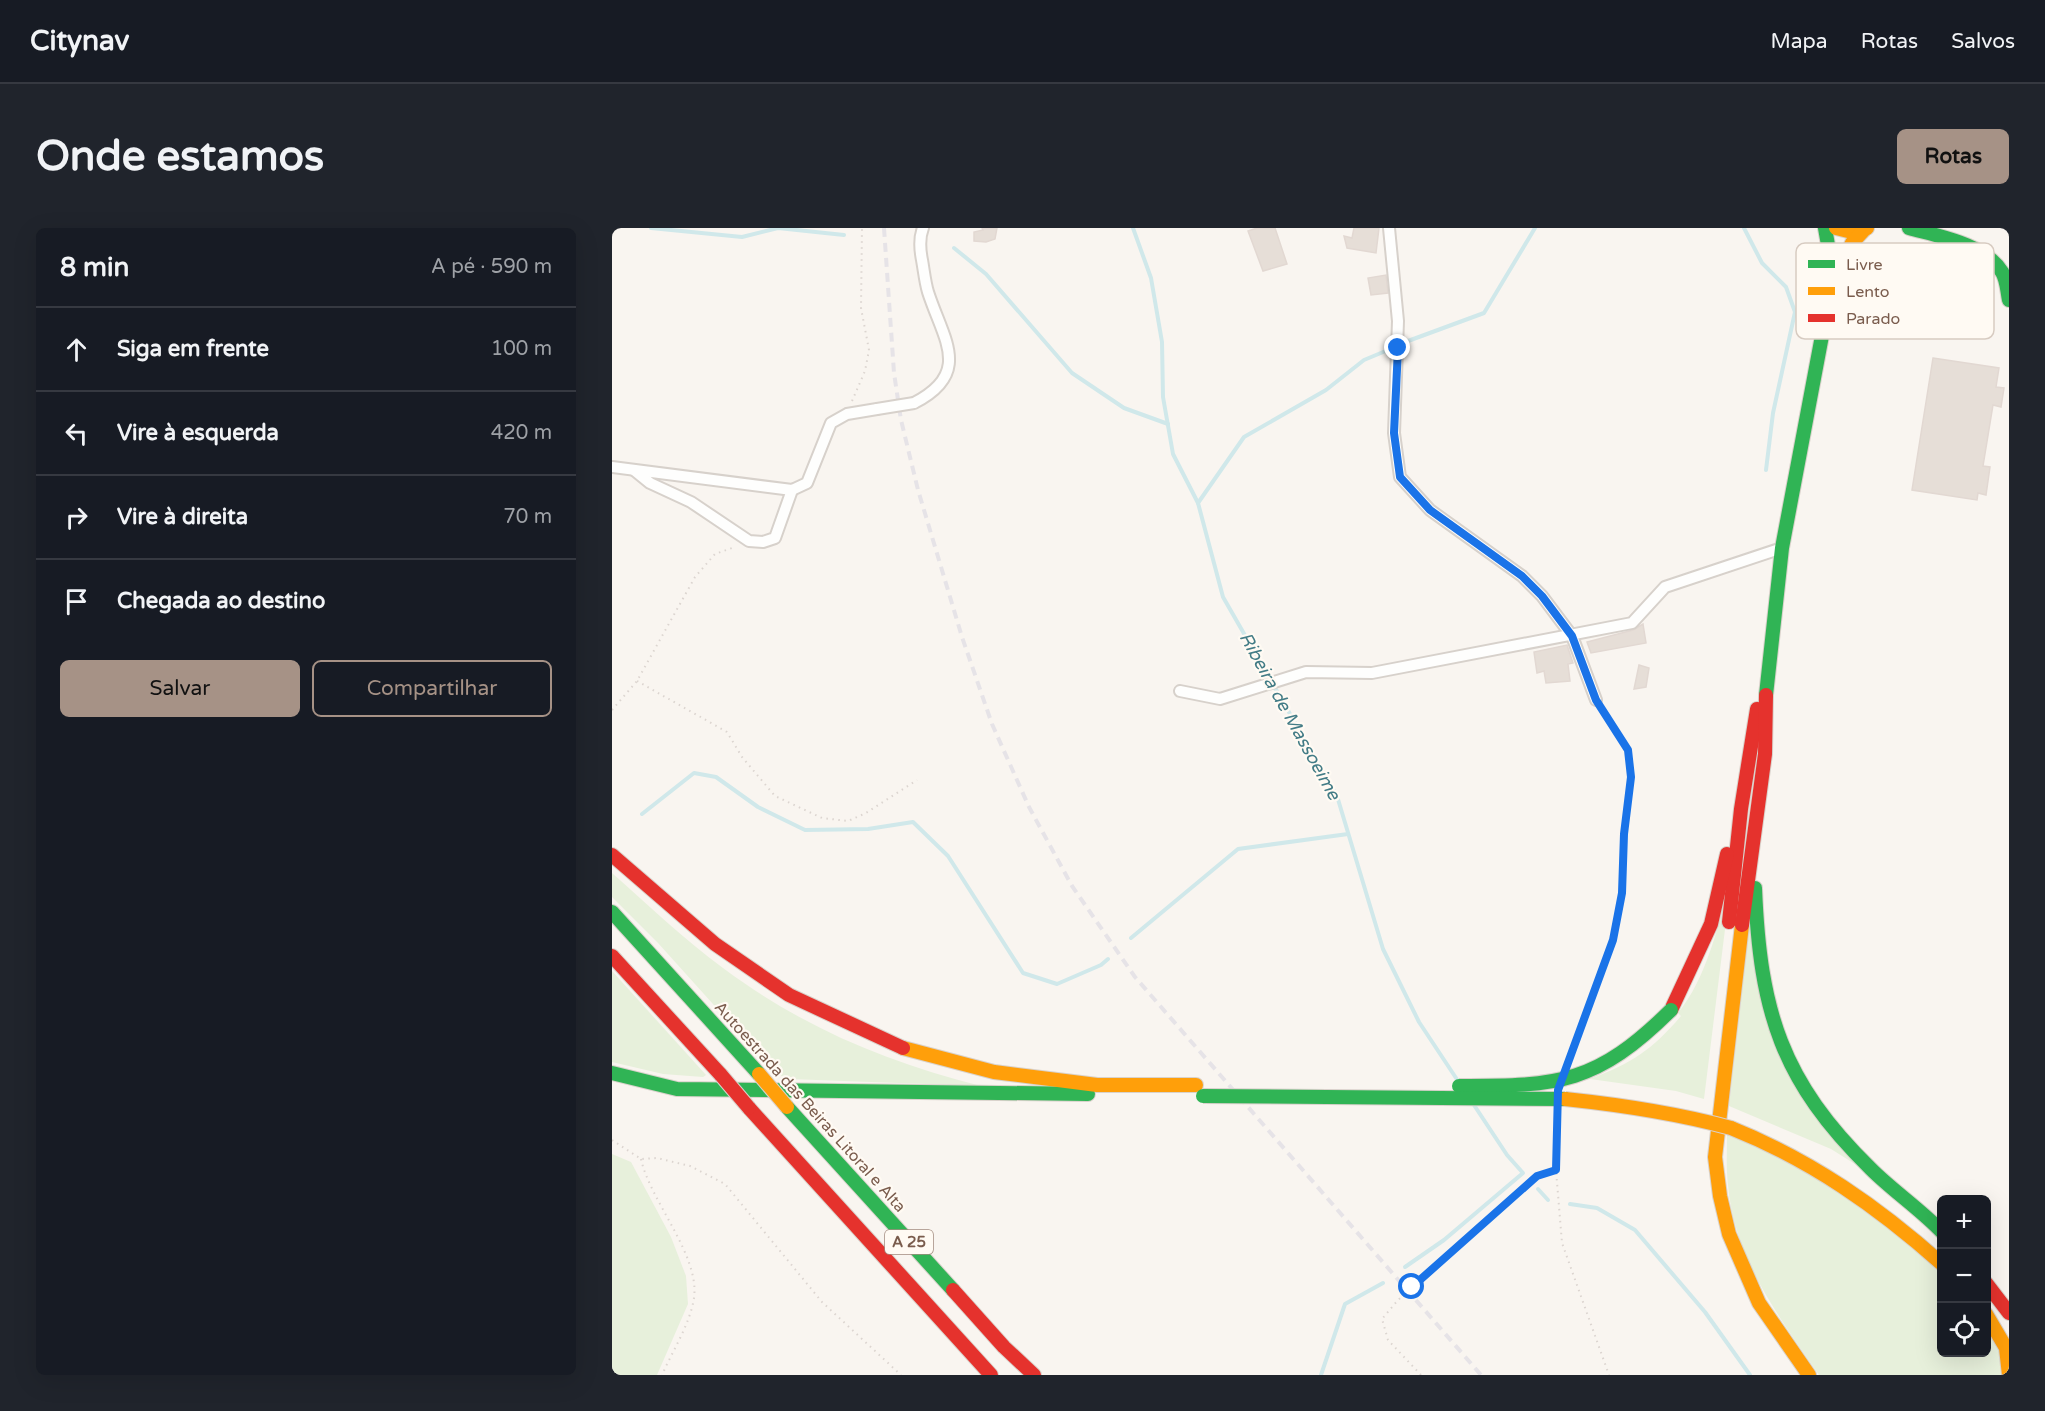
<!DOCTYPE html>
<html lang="pt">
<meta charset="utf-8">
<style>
body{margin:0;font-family:"Varela Round",sans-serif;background:#20242c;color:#f1f3f6}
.controls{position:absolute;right:18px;bottom:18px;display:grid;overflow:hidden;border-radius:9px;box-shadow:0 6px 24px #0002}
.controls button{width:54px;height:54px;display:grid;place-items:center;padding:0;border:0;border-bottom:2px solid #363941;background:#171b24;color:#f1f3f6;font:30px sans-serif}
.stop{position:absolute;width:18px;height:18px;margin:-14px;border:4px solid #1a73e8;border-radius:50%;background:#fff}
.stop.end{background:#1a73e8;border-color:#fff;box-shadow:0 2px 6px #0008}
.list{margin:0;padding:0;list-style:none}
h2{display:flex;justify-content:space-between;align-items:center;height:78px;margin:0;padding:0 24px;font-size:26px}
h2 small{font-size:20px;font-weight:400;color:#9ea1a6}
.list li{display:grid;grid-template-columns:39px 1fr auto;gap:18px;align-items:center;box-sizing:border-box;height:84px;padding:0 24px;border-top:2px solid #363941}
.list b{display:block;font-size:22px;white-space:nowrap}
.list em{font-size:20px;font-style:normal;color:#9ea1a6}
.actions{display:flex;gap:12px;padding:18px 24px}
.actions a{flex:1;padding:14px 0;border:2px solid #a69286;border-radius:9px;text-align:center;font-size:21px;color:#a69286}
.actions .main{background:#a69286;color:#111}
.icon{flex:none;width:33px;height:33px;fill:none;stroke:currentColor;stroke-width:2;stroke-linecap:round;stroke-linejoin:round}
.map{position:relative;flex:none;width:1397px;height:1147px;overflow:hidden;border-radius:9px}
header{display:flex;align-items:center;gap:36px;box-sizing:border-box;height:84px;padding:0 30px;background:#171b24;border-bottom:2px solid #363941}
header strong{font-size:28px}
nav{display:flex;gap:33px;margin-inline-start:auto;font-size:21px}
.intro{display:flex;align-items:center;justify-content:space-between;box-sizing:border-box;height:144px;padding:0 36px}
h1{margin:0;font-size:42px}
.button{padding:15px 27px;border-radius:9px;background:#a69286;color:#111;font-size:21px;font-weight:700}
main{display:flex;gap:36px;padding:0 36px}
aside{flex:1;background:#171b24;border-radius:9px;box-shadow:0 6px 24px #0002}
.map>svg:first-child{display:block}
</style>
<header>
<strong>Citynav</strong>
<nav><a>Mapa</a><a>Rotas</a><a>Salvos</a></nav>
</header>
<div class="intro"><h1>Onde estamos</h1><a class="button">Rotas</a></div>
<main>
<aside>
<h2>8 min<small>A pé · 590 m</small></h2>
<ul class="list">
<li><svg class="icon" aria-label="ahead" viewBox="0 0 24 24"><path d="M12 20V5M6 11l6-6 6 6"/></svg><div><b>Siga em frente</b></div><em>100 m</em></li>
<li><svg class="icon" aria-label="left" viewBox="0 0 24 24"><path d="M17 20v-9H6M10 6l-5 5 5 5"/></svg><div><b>Vire à esquerda</b></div><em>420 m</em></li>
<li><svg class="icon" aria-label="right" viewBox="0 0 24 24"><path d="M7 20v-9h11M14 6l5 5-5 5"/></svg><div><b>Vire à direita</b></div><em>70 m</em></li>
<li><svg class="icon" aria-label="arrive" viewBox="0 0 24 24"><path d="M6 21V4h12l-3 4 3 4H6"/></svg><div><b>Chegada ao destino</b></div></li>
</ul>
<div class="actions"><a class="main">Salvar</a><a>Compartilhar</a></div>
</aside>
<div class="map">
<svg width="1397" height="1147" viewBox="0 0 1397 1147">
<rect width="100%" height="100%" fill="#f9f5f0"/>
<g fill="#e7f0db">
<path d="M0 645C36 677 72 711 111 740 190 799 274 834 369 858L177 851 164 846 46 715 0 669Z"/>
<path d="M1118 661 1092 871 1064 863 978 851C1020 835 1040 822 1069 788L1066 785C1094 751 1104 702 1118 661Z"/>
<polygon points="1138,695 1152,788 1246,938 1219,921 1117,878"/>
<polygon points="0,743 94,847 91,849 51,846 0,834"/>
<path d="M1115 906C1185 932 1278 991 1329 1045L1330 1124H1374L1375 1098 1388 1125 1389 1147H1207C1167 1089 1122 1030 1116 957 1114 940 1115 923 1115 906Z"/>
<polygon points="0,926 19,934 59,1009 74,1048 76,1076 45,1147 0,1147"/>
</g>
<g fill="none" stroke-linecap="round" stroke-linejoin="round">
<g stroke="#d0e8ea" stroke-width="4">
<polyline points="39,0 130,9 166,0 232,7"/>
<polyline points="521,0 539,50 550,114 551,169 561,226 586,275"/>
<polyline points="1132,0 1150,35 1174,59 1183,84 1161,185 1154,242"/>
<polyline points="342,20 374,46 460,145 512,180 556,196"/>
<polyline points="796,113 872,85 923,0"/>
<polyline points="776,122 752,132 714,162 632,209 586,275 611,369 725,568 771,721 807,794 846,853"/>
<polyline points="30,586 82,545 104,549 146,579 193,602 256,601 301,594 336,628 411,745 445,756 489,737 496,731"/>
<polyline points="519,710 626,621 736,606"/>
<polyline points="926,961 936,972"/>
<polyline points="958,976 985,980 1023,1002 1093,1084 1138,1147"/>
<polyline points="793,1039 832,1012 911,945 895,927 862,877"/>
<polyline points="709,1147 733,1076 771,1055"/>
</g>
</g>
<g fill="#e6ded7" stroke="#e2d8d2" stroke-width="1.5">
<polygon points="370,0 385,0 383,11 374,14 362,13 362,4 371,2"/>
<polygon points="645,0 663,0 675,36 651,43 636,3"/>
<polygon points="742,0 767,0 764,25 735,20 732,8 740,10"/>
<polygon points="774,47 776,65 759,67 756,50"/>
<polygon points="1321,130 1387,140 1384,159 1392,160 1389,179 1381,177 1371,238 1378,239 1374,267 1366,265 1365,272 1300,262"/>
<polygon points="1031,396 1034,415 979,425 975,414 1021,402"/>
<polygon points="955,417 961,435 956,436 958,453 934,455 932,443 925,445 922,424"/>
<polygon points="1027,437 1037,440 1034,459 1022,461"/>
</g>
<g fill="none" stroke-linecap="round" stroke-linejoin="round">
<defs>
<g id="street">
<polyline points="777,0 786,93 782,205 788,249 818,282 910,348 930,368 960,408 984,472"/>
<path d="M302 175C361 145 331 111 316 64 313 54 312 43 310 32 308 22 307 10 311 0"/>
<polyline points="0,239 180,262 195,255 219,195 235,186 265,181"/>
<polyline points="22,242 38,255 79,274 137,313 151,314 163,310 180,262"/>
<polyline points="568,463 608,471 694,444 760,445 1020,395 1053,359 1170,320"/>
</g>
<g id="fast">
<path d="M1297 0C1326 8 1373 16 1390 44 1395 52 1395 63 1397 72"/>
<polyline points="1154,467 1170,320 1219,60 1219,34 1213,0"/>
<path d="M1143 660C1148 783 1169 853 1259 941 1281 963 1308 981 1330 1004"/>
<polyline points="0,684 147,846"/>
<polyline points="0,845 65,861 476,866"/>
<polyline points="175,879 341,1062"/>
</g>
<g id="slow">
<polyline points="1224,0 1240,4 1255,0"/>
<polyline points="1222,53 1240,15 1252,2"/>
<polyline points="1130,697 1103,929 1108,968 1117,1006 1147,1075 1197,1147"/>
<polyline points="291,820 382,844 485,857 584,857"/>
<path d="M1119 900C1199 932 1266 979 1330 1036"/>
<polyline points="1374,1086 1394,1120 1397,1147"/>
</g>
<g id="jam">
<polyline points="0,627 103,716 177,767 291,820"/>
<polyline points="1117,694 1129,581 1145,481"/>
<polyline points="1130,697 1153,526 1154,467"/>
<polyline points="0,728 109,847"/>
<polyline points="1059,782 1099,696 1115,626"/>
<polyline points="137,880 379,1147"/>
<polyline points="1374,1055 1397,1085"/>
<polyline points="341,1062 392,1119 422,1147"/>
</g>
</defs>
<use href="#street" stroke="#d7d1cb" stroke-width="14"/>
<use href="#fast" stroke="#d9d2cb" stroke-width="16"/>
<use href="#slow" stroke="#d9d2cb" stroke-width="16"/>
<use href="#jam" stroke="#d9d2cb" stroke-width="16"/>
<g stroke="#dcd5d0" stroke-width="2" stroke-dasharray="1.5 4.5" stroke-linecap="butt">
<polyline points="240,173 253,143 257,122 249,80 250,0"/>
<polyline points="25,453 115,504 130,529 163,568 210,590 236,593 254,585 305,552"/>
<polyline points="0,482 25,453 83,349 103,326 123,319"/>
<polyline points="954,836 1001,712 1010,665 1012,606 1019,549 1016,522 990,482"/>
<polyline points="945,885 944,942 950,1015 997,1147"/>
<polyline points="0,912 29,931 45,930 78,938 113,956 210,1074 289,1147"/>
<path d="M29 931C38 973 88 1027 82 1070 78 1096 61 1122 50 1147"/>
<polyline points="809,1147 776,1112 770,1091 786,1072 925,948 943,942"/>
</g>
<use href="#street" stroke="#fefefd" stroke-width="10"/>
<use href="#fast" stroke="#30b455" stroke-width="14"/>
<use href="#slow" stroke="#ff9f0a" stroke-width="14"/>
<use href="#jam" stroke="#e5322d" stroke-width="14"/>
<polyline stroke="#e6e3e7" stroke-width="4" stroke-dasharray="9 6" stroke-linecap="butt" points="272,0 282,145 289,192 306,262 350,409 380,496 417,579 460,658 523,749 869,1147"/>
<defs>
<polyline id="street-bridge" points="265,181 302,175"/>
<g id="fast-bridge">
<path d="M847 858C948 858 984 856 1059 782"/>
<polyline points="591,868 953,871"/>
</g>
<g id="slow-bridge">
<polyline points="147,846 175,879"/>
<path d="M953 871C1010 877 1064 885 1119 900"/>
</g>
<polyline id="jam-bridge" points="109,847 137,880"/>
</defs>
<use href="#street-bridge" stroke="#d7d1cb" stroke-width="14" stroke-linecap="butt"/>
<use href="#fast-bridge" stroke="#dad1cc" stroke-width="16" stroke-linecap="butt"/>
<use href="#slow-bridge" stroke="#dad1cc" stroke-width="16" stroke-linecap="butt"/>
<use href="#jam-bridge" stroke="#dad1cc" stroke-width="16" stroke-linecap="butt"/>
<use href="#street-bridge" stroke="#fefefd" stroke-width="10"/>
<use href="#fast-bridge" stroke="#30b455" stroke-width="14"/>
<use href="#slow-bridge" stroke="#ff9f0a" stroke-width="14"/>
<use href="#jam-bridge" stroke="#e5322d" stroke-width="14"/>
</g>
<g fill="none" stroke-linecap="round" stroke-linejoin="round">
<polyline stroke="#1a73e8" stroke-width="8" points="786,120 782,205 788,249 818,282 910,348 930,368 960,408 984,472 1016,522 1019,549 1012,606 1010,665 1001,712 946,862 944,942 925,948 800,1059"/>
</g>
<g text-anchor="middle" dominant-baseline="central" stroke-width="4.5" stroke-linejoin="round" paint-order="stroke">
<rect fill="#fffaf3" stroke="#a28b7f" stroke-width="1.5" x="273" y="1002" width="48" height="24" rx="4.5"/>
<g font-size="15" font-weight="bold" fill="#7a5c4d">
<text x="297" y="1014">A 25</text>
</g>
<g font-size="16" fill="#7a5c4d" stroke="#fffaf3">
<text transform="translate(198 879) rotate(48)">Autoestrada das Beiras Litoral e Alta</text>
</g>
<g font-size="18" font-style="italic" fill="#437c86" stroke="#fffaf3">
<text transform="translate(678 488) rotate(61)">Ribeira de Massoeime</text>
</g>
</g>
<rect x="1184" y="15" width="198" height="96" rx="9" fill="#fffaf3" stroke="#d7cbc1" stroke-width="1.5"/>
<rect x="1196" y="32" width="27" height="8" fill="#30b455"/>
<rect x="1196" y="59" width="27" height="8" fill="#ff9f0a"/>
<rect x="1196" y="86" width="27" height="8" fill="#e5322d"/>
<g font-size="16" fill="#7a5c4d">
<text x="1234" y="42">Livre</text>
<text x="1234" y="69">Lento</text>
<text x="1234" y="96">Parado</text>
</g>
</svg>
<div class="controls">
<button>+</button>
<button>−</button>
<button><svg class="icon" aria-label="locate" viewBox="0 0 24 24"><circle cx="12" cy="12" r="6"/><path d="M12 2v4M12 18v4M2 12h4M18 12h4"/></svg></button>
</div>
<div class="stop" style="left:800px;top:1059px"></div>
<div class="stop end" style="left:786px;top:120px"></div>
</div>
</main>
